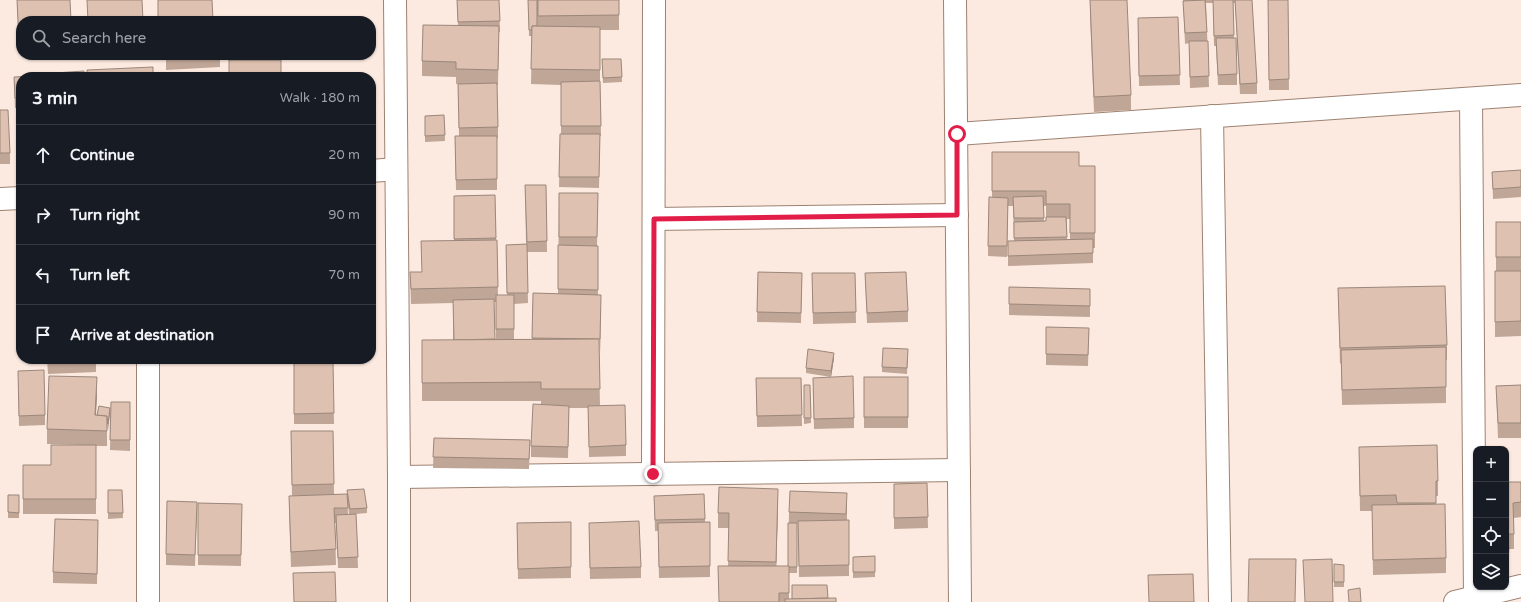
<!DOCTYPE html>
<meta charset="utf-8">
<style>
body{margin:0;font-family:"Varela Round",sans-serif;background:#20242c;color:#f1f3f6}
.controls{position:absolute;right:12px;bottom:12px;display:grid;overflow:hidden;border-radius:8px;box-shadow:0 1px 3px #0004}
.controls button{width:36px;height:36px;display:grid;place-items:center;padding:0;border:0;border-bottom:1px solid #363941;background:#171b24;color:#f1f3f6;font:20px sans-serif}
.stop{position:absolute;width:12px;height:12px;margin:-9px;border:3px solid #e11d48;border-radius:50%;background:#fff}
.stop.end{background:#e11d48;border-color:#fff;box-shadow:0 1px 4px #0008}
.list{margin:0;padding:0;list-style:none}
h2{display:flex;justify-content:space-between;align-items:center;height:52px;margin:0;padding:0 16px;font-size:17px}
h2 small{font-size:13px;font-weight:400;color:#9ea1a6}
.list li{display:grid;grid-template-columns:26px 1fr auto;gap:12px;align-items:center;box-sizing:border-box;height:60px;padding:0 16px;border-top:1px solid #363941}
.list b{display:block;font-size:15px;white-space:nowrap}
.list em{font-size:13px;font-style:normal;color:#9ea1a6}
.icon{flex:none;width:22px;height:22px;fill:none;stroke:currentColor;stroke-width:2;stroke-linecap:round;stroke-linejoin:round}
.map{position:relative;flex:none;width:1521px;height:602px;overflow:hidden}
.search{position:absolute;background:#171b24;box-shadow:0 1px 3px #0004;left:16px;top:16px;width:360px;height:44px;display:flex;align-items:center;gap:10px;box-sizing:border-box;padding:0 14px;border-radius:16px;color:#9ea1a6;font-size:15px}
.panel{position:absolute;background:#171b24;box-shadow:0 1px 3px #0004;left:16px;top:72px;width:360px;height:292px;border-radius:16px}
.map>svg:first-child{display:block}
</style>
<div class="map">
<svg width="1521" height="602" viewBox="0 0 1521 602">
<rect width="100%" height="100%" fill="#fceae0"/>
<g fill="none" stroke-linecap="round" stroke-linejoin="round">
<defs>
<g id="street">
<polyline points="395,0 399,477 399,602"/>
<polyline points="955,0 960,602"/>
<polyline points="1471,99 1475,597"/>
<polyline points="1212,116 1220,602"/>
<polyline points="957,134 1521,95"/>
<polyline points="371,171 396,169"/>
<polyline points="0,199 21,198"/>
<polyline points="654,219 957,215"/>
<polyline points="148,359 148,602"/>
<polyline points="653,474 654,0"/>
<polyline points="399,477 959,470"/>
<polyline points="1455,602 1521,586"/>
</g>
</defs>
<use href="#street" stroke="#9d8272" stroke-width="24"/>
<use href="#street" stroke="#fff" stroke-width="22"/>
</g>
<g fill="#bfa697" fill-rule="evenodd">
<polygon points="17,0 21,21 21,54 19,54"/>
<polygon points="457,0 499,0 500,32 499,32 498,85 497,85 498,127 498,138 497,138 497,190 456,190 455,136 459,136 458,84 456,84 456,77 422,76 422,61 458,25"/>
<polygon points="528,0 537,26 537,0 619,0 619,30 600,30 600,81 601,136 600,136 599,188 559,187 560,134 561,134 561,85 531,84 532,36 529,36"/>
<polygon points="1090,0 1131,95 1131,110 1094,112 1090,15"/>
<polygon points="1183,0 1252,0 1257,83 1257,94 1240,94 1235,3 1233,3 1234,38 1237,74 1237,85 1218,85 1216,46 1214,46 1213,3 1206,3 1209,87 1190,88 1189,43 1185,44"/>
<polygon points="1268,0 1288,0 1289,90 1269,90"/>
<polygon points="1178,17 1180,85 1139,86 1138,18"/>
<polygon points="166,55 220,55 220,67 166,70"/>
<polygon points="602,59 621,59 622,82 603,83"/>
<polygon points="14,77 21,77 21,108 15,108"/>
<polygon points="0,110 10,153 10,164 0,164"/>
<polygon points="444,115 445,141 425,142 425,116"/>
<path d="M992 152 1079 166H1095V248H1093V263L1008 266V241H1014L1013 206H1008L1007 257 988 256V246L992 197ZM1043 206H1046V221H1044ZM1067 219H1070V239H1067Z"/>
<polygon points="1521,170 1521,197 1493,199 1492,172"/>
<path d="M525 185H546L547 252H527L528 303 514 304V339H532L533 293 558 294 559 193H598L597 246 598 295 601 310 599 355 600 406 626 445V456L589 457 588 408H569L568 458 531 457V446L541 405V401H422V340H453V303L411 304 410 272H422L421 241H454V196L495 195 496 240H497L498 295H507L506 245 526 244ZM494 302H496V339H495Z"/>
<polygon points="1496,222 1521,222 1521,336 1495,337 1495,271 1496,271"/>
<polygon points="758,272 802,273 801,323 757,322"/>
<polygon points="812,273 855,273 856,323 813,324"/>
<polygon points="865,273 908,311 908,322 867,323"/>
<polygon points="1009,287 1090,289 1090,317 1009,315"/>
<polygon points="1338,288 1447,345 1447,360 1446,360 1446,403 1342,405 1341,363 1340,364"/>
<polygon points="1089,328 1088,366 1046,365 1046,354"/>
<polygon points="908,355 907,374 882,372 882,367"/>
<polygon points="834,358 831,377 806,373 806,368"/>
<polygon points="47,359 96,359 96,372 48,374"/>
<polygon points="294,363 333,363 334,424 294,424"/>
<rect x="864" y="377" width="44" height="51"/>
<polygon points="756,378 801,378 802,426 757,427"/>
<polygon points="18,382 45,415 45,425 19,426"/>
<polygon points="804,385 810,385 811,423 804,424"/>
<polygon points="1521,385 1521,438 1498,438 1496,386"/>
<polygon points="813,388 854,418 854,428 814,429"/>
<polygon points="97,393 96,415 97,415 110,408 107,430 107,446 96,446 96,514 23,514 23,465 51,465 81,445 47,444 47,429"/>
<polygon points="111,402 130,402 130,451 110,450"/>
<path d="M291 431H333L334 494H347V490L367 508V513L356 514 358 568H338L336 523H335L336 565 291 567 289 511V496L312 495 292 496ZM347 497 349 514H348Z"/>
<polygon points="434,438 530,440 529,469 433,468"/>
<polygon points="1359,447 1438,481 1438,496 1436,496 1436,504 1446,558 1446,573 1373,575 1372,511 1360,511"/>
<polygon points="1506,482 1521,482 1521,517 1514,518 1514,549 1509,549 1508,565 1506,565"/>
<polygon points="927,483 928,528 894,529 894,484"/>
<polygon points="108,490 122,490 123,518 108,519"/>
<polygon points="704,494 705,522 710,522 710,577 659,578 658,531 655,531 654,496"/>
<polygon points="19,495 19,518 8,518 8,512"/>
<polygon points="198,503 242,504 241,566 198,565"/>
<polygon points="847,503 847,520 849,520 849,576 799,577 798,523 797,523 797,573 789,573 789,599 828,598 836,602 719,602 728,566 729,528 718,528 718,513 778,505 776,566 788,566 789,512"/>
<polygon points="197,513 195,566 166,565 166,554"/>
<polygon points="571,522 571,578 518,579 517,523"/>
<polygon points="98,531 97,584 53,583 53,572"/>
<polygon points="589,534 641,567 641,578 590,579"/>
<polygon points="875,556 875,577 853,578 853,557"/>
<polygon points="1334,564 1344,565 1344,587 1334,587"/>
</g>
<g fill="#9b877b">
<polygon points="601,295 601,310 600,355 600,339"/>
<polygon points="834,353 834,358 831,377 831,371"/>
<polygon points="97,377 97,393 95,431 95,415"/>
<polygon points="110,408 110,413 108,430 108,424"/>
<polygon points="778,489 778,505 776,577 776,562"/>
</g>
<g fill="#dec1b0" stroke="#9b877b">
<polygon points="17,0 70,0 71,21 21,21 21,43 19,43"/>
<polygon points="87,0 142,0 143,21 88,21"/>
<polygon points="158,0 212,0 213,21 158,21"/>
<polygon points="457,0 499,0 500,21 458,22"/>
<polygon points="528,0 537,0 537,26 532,26 532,30 529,30"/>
<polygon points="538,0 619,0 619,15 538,16"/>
<polygon points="1090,0 1127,0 1131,95 1094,97"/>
<polygon points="1205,0 1207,32 1185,33 1183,1"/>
<polygon points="1213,0 1233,0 1234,35 1214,36"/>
<polygon points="1235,0 1252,0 1257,83 1240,84"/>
<polygon points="1268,0 1288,0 1289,79 1269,80"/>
<polygon points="1178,17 1180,75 1139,76 1138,18"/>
<polygon points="423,25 499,26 498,70 456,69 456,62 422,61"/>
<polygon points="532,26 600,27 600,70 531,69"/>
<polygon points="1216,38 1236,38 1237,74 1218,75"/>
<polygon points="1189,41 1208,41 1209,76 1190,77"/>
<polygon points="166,55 220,55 220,57 166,59"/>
<polygon points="602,59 621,59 622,77 603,78"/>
<rect x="229" y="60" width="52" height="17"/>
<polygon points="153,67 153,77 87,77 87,70"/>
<polygon points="84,71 84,77 56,77 55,73"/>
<polygon points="54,75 54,77 21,77 21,97 15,98 14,77"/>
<polygon points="600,81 601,126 561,126 561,82"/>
<polygon points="497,83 498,127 459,128 458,84"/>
<polygon points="0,110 8,110 10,153 0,153"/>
<polygon points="444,115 445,135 425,136 425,116"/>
<polygon points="560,134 600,134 599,177 559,177"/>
<polygon points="455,136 497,136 497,179 456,180"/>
<polygon points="992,152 1079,152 1079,166 1095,166 1095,233 1070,233 1070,204 1046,204 1046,191 992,191"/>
<polygon points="1521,170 1521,187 1493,189 1492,172"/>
<polygon points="525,185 546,185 547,241 527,242"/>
<polygon points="559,193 598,193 597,237 559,237"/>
<polygon points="495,195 496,238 454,239 454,196"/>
<polygon points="1043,196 1044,218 1014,218 1013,197"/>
<polygon points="989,197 1008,198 1007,246 988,246"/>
<polygon points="1046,217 1066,217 1067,237 1014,238 1014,222 1046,221"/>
<rect x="1496" y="222" width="25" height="35"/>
<polygon points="1093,239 1093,253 1008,256 1008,241"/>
<polygon points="497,240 498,287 411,289 410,272 422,272 421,241"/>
<polygon points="527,244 528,293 507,293 506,245"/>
<polygon points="558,245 598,246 598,290 558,289"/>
<polygon points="1495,271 1521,271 1521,321 1495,322"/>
<polygon points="758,272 802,273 801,313 757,312"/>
<polygon points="906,272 908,311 867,313 865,273"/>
<polygon points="812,273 855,273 856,312 813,313"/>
<polygon points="1445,286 1447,345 1340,348 1338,288"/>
<polygon points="1009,287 1090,289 1090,306 1009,304"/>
<polygon points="533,293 601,295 600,339 599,339 532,338"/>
<rect x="496" y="295" width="18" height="34"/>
<polygon points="494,299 495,339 454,340 453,300"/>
<polygon points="1046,327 1089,328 1088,355 1046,354"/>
<polygon points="599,339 600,389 541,389 541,382 422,383 422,340"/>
<polygon points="1446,347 1446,387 1342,390 1341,350"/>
<polygon points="883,348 908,349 907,368 882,367"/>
<polygon points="808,349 834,353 831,371 806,368"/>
<polygon points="294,363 333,363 334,413 294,414"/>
<polygon points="44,370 45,415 19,416 18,371"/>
<polygon points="49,376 97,377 95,415 107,416 107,431 47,429"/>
<polygon points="853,376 854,418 814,419 813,378"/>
<rect x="864" y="377" width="44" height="40"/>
<polygon points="756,378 801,378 802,415 757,416"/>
<polygon points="804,385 810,385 811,418 804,418"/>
<polygon points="1521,385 1521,423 1498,423 1496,386"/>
<polygon points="111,402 130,402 130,440 110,440"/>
<polygon points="533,404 569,406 568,447 531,446"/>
<polygon points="625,405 626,445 589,447 588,406"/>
<polygon points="99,406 110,408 108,424 107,416 97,415"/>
<polygon points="291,431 333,431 334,484 292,485"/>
<polygon points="434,438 530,440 529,459 433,457"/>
<polygon points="51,445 96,445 96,499 23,499 23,465 51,465"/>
<polygon points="1437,445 1438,481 1436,481 1436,503 1397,503 1396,495 1360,496 1359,447"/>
<polygon points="1506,482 1521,482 1521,502 1513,503 1514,534 1506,534"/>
<polygon points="927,483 928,517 894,518 894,484"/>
<polygon points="719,487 778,489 776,562 728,561 729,513 718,513"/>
<polygon points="364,489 367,508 350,509 347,490"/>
<polygon points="108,490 122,490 123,513 108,513"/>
<polygon points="790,491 847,493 846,514 789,512"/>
<polygon points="347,494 348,508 334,508 336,549 291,552 289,496"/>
<polygon points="704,494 705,519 655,520 654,496"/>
<polygon points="8,495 19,495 19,513 8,512"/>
<polygon points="167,501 197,502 195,555 166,554"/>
<polygon points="198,503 242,504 241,555 198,555"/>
<polygon points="1445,504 1446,558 1373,560 1372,505"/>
<polygon points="356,514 358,557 338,558 336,515"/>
<polygon points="55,519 98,520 97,574 53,572"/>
<polygon points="849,520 849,565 799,566 798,521"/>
<polygon points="639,521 641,567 590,568 589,523"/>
<polygon points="571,522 571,567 518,569 517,523"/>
<polygon points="710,522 710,566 659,567 658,523"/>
<polygon points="788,523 797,523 797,567 789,567 789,566 788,566"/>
<polygon points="1506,546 1509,547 1508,560 1506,560"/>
<polygon points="875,556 875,572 853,572 853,557"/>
<polygon points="1249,559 1296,559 1295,602 1248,602"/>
<polygon points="1332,559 1333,602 1305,602 1303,560"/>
<polygon points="1334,564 1344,565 1344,582 1334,582"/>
<polygon points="718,566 789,566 789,593 779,593 779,602 719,602"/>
<polygon points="335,572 336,602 294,602 293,573"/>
<polygon points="1193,574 1194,602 1149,602 1148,575"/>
<polygon points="792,585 827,585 828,598 792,599"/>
<polygon points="1360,588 1361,602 1349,602 1348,590"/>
<polygon points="836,598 836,602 785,602 785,599"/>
</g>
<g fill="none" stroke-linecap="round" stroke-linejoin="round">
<polyline stroke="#e11d48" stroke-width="5" points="653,474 654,219 957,215 957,134"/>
</g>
</svg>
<div class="controls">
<button>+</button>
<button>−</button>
<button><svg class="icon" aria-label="locate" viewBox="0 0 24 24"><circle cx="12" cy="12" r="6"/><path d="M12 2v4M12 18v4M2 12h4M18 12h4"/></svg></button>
<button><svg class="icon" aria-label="layers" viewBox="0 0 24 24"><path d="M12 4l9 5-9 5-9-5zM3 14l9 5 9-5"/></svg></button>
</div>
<div class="stop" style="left:957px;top:134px"></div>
<div class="stop end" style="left:653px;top:474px"></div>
<div class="search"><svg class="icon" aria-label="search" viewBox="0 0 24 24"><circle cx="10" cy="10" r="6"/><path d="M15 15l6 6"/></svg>Search here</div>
<section class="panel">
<h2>3 min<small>Walk · 180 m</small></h2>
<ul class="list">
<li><svg class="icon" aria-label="ahead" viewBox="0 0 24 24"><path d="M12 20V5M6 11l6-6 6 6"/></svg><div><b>Continue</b></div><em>20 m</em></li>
<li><svg class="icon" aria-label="right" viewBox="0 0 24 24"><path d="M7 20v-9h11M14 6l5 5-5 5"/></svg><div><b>Turn right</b></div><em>90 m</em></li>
<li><svg class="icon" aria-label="left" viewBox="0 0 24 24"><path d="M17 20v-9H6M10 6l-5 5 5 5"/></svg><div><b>Turn left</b></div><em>70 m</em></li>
<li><svg class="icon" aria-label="arrive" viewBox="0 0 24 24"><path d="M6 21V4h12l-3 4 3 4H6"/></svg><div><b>Arrive at destination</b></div></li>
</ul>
</section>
</div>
